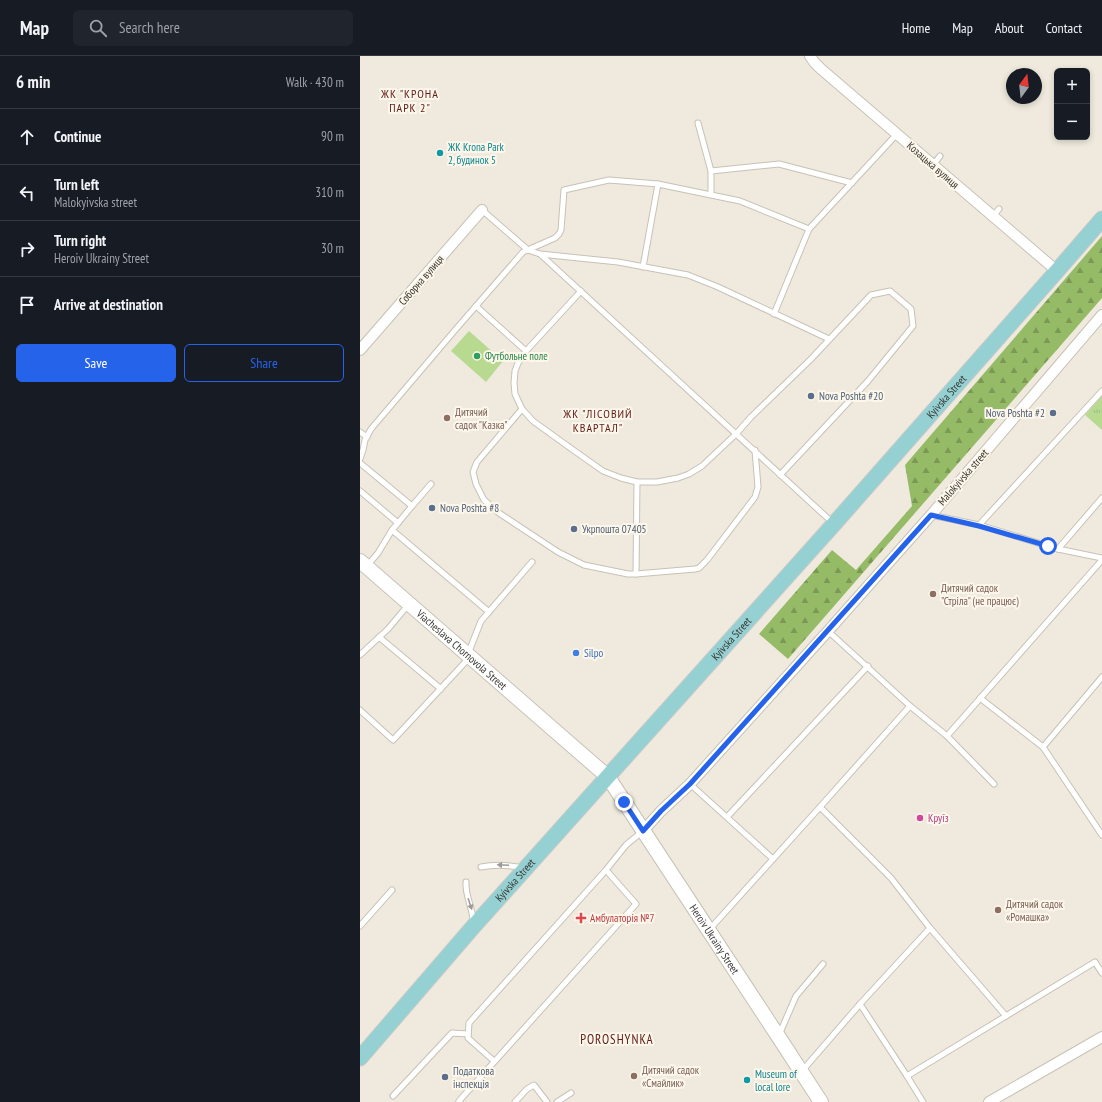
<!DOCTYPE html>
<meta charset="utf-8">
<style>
body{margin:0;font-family:"PT Sans Narrow",sans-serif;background:#20242c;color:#f1f3f6}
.controls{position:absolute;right:12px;top:12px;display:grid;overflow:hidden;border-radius:6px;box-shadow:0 2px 6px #0003}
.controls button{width:36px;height:36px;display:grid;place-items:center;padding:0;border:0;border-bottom:1px solid #363941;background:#171b24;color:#f1f3f6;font:20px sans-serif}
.compass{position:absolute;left:646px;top:12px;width:36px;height:36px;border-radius:50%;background:#171b24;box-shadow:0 2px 6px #0003;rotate:15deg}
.stop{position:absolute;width:12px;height:12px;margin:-9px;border:3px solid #2563eb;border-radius:50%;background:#fff}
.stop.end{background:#2563eb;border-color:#fff;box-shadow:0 1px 4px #0008}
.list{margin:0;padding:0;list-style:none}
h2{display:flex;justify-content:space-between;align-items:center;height:52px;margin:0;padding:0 16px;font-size:17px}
h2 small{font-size:13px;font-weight:400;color:#9ea1a6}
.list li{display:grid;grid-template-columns:26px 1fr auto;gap:12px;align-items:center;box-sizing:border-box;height:56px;padding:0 16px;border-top:1px solid #363941}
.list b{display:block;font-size:15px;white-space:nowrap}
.list p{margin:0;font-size:13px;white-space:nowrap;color:#9ea1a6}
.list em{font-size:13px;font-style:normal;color:#9ea1a6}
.actions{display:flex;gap:8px;padding:12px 16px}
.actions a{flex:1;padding:9px 0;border:1px solid #2563eb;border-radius:6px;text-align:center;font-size:14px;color:#2563eb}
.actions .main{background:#2563eb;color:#fff}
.icon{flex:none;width:22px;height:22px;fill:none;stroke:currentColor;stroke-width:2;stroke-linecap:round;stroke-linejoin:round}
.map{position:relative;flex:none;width:742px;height:1046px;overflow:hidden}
header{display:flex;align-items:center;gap:24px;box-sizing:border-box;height:56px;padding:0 20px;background:#171b24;border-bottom:1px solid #363941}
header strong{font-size:19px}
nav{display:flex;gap:22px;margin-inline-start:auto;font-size:14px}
.search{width:280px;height:36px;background:#20242c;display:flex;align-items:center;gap:10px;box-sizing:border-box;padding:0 14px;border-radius:6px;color:#9ea1a6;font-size:15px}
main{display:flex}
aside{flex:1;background:#171b24}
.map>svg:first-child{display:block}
</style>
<header>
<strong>Map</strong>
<div class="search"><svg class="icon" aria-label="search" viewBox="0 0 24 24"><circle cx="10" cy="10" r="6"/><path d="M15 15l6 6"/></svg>Search here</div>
<nav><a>Home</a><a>Map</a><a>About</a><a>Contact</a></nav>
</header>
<main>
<aside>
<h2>6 min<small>Walk · 430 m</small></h2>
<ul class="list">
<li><svg class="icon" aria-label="ahead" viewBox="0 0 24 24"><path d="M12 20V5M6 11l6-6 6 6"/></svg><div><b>Continue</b></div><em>90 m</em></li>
<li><svg class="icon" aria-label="left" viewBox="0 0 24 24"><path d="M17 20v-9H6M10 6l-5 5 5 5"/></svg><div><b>Turn left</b><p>Malokyivska street</p></div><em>310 m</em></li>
<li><svg class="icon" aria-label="right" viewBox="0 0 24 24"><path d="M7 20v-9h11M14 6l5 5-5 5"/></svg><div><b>Turn right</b><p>Heroiv Ukrainy Street</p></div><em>30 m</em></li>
<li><svg class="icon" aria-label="arrive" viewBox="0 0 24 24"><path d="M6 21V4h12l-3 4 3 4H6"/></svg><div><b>Arrive at destination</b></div></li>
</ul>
<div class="actions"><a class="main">Save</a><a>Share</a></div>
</aside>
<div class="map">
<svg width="742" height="1046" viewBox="0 0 742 1046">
<defs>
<pattern id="forest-firs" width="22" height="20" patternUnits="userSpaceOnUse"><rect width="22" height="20" fill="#96bb67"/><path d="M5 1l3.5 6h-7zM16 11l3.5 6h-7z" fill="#7b9955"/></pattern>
<pattern id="park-tufts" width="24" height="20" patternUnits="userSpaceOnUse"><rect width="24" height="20" fill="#b8da90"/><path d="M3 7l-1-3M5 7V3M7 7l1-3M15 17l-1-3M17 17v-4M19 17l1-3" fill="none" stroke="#9fbc7d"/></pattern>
</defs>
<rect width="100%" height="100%" fill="#efeadd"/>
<polygon fill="url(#forest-firs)" points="742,180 742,242 428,603 399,578 472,494 496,514 552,450 545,409"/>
<polygon fill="url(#park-tufts)" points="742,340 742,374 725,359"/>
<polygon fill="#b8da90" points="109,275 143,305 126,326 91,295"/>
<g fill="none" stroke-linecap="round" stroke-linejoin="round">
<defs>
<g id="lane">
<polyline points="338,67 351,115 351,138"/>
<polyline points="573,109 580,100"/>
<polyline points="351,115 419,108 492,127"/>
<polyline points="122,154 168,194 180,198 473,467"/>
<polyline points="633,160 639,153"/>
<polyline points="449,173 537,78"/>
<polyline points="180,198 258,206 328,219 358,231 469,283"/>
<polyline points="283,211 298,128"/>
<polyline points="221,235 166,295 158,307 155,315 154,327 155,338 162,353 173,365 209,391 243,415 261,422 277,426 297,426 318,422 329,418 342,410 376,378 391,361 451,303 511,239 530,235 551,253 553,270 508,325 420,419"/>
<polyline points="116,250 166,295"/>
<polyline points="162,353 117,406 113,416 116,428 124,444 139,457 198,496 224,509 268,518 276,518 335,513 339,512 347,504 395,441 398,431 395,394"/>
<polyline points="0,376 7,381"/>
<polyline points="0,403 3,394 5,384 11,373 96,273 163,196 195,182 199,178 201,174 204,134 249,124 298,128 380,145 449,173 414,258"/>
<polyline points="0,407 52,450 71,428"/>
<polyline points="0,435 38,467 32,474 18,497 7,510"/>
<polyline points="571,459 619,469 698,493 742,502"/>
<polyline points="38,467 52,450"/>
<polyline points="619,469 742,335"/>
<polyline points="32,474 129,556"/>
<polyline points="698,493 742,442"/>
<polyline points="276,518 277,426"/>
<polyline points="468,575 550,650 587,680 742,504"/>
<polyline points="19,581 81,633"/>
<polyline points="108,598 121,565 172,506"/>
<polyline points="0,599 28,573 49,548"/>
<polyline points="620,642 683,691 742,621"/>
<polyline points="0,654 33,684 110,601"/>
<polyline points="587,680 634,728"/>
<polyline points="683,691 742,779"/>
<polyline points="330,728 413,803"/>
<polyline points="460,751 531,822 570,872 646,960"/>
<polyline points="367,761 508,610"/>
<path d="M121 811C136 808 149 809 164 812"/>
<path d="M106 826C105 841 113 851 113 866"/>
<polyline points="0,870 32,834"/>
<polyline points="349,874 460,751 550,650"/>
<polyline points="500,948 547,1020 563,1046"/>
<polyline points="419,979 436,940 463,908"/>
<polyline points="134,1005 108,982 109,967 246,814 266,789 283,775"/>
<polyline points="442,1015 500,948 570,872"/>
<polyline points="547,1020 735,906 742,917"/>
<polyline points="33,1040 92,977 108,978"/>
<polyline points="100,1046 99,1045 276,848 246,814"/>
<polyline points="155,1046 167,1033 174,1029 187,1046"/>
<polyline points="197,1046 211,1037"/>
</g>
<g id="street">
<polyline points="450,0 454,6 461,13 697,215"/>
<polyline points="0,294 122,154"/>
<polyline points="283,775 301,755 330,728 468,575 571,459 742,259"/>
<polyline points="629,1046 742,981"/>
</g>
<g id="secondary">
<path id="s1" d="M0 505 248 721 418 980 461 1046"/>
</g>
<g id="primary">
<path id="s2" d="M0 1002 113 871 474 468 697 215 742 163"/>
</g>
</defs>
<use href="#lane" stroke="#c7c2b6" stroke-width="7"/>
<use href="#street" stroke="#c7c2b6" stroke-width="12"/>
<use href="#secondary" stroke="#c7c2b6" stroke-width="16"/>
<use href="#primary" stroke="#cbcbc9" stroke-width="17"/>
<use href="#lane" stroke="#fff" stroke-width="5"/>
<use href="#street" stroke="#fff" stroke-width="10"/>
<use href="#secondary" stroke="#fff" stroke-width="14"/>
<use href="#primary" stroke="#95d0d3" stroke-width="15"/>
</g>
<defs><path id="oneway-solid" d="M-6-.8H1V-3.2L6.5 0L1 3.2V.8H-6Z"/></defs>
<g fill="#9c9a98">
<use href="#oneway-solid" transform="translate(143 809) rotate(-177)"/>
<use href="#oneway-solid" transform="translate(110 848) rotate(71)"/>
</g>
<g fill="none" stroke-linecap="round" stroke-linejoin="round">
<polyline stroke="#2563eb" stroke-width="5" points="264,746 283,775 301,755 330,728 571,459 619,470 688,490"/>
</g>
<g fill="#0f9aa8" stroke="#fcf7ea" stroke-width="1.5">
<circle cx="80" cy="97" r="4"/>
<circle cx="387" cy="1024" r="4"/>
</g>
<circle fill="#2e9e5b" stroke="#fcf7ea" stroke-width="1.5" cx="117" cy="300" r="4"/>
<g fill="#5c6f8a" stroke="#fcf7ea" stroke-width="1.5">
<circle cx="451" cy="340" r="4"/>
<circle cx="693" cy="357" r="4"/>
<circle cx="72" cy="452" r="4"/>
<circle cx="214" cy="473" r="4"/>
<circle cx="85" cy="1021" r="4"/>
</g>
<g fill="#8d6e63" stroke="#fcf7ea" stroke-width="1.5">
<circle cx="87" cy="362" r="4"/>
<circle cx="573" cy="538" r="4"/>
<circle cx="638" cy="854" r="4"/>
<circle cx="274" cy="1020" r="4"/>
</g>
<circle fill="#3f7fe0" stroke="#fcf7ea" stroke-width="1.5" cx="216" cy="597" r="4"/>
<circle fill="#d1479c" stroke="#fcf7ea" stroke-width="1.5" cx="560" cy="762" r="4"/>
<path fill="#e0444e" stroke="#fcf7ea" stroke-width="1.5" d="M219 856h4v4h4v4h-4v4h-4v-4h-4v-4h4z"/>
<g text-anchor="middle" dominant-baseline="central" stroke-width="4" stroke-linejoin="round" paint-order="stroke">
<g font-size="11" fill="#0d838f" stroke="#fcf7ea" text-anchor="start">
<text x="88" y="91">ЖК Krona Park<tspan x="88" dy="13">2, будинок 5</tspan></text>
<text x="395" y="1018">Museum of<tspan x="395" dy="13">local lore</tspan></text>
</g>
<g font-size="11" fill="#383631" stroke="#fcf7ea">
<text transform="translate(573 109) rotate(41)">Козацька вулиця</text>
<text transform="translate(61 224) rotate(-49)">Соборна вулиця</text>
<text stroke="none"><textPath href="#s2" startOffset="884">Kyivska Street</textPath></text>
<text transform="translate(603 421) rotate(-49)">Malokyivska street</text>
<text stroke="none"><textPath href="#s2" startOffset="560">Kyivska Street</textPath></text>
<text stroke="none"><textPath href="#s1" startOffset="135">Viacheslava Chornovola Street</textPath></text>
<text stroke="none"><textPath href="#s2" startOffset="236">Kyivska Street</textPath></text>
<text stroke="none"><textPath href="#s1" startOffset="523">Heroiv Ukrainy Street</textPath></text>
</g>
<g font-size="11" fill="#27864d" stroke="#fcf7ea" text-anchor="start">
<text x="125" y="300">Футбольне поле</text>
</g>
<g font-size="11" fill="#4e5e75" stroke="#fcf7ea" text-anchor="start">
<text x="459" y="340">Nova Poshta #20</text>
<text x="685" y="357" text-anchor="end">Nova Poshta #2</text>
<text x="80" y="452">Nova Poshta #8</text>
<text x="222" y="473">Укрпошта 07405</text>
<text x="93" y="1015">Податкова<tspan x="93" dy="13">інспекція</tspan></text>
</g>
<g font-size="11" fill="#785e54" stroke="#fcf7ea" text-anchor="start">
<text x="95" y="356">Дитячий<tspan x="95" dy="13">садок "Казка"</tspan></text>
<text x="581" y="532">Дитячий садок<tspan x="581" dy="13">"Стріла" (не працює)</tspan></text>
<text x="646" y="848">Дитячий садок<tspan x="646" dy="13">«Ромашка»</tspan></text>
<text x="282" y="1014">Дитячий садок<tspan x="282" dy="13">«Смайлик»</tspan></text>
</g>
<g font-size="11" fill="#366cbe" stroke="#fcf7ea" text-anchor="start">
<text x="224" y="597">Silpo</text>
</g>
<g font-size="11" fill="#b23c85" stroke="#fcf7ea" text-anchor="start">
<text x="568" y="762">Круїз</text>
</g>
<g font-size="11" fill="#be3a42" stroke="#fcf7ea" text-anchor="start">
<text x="230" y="862">Амбулаторія №7</text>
</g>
<g font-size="12" letter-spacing="1" fill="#5f1a16" stroke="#fcf7ea">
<text x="50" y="37">ЖК "КРОНА<tspan x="50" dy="14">ПАРК 2"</tspan></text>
<text x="238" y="357">ЖК "ЛІСОВИЙ<tspan x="238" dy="14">КВАРТАЛ"</tspan></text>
</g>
<g font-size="13" letter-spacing="1" fill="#5f1a16" stroke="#fcf7ea">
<text x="257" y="983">POROSHYNKA</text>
</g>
</g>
</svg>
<div class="controls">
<button>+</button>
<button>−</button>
</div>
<svg class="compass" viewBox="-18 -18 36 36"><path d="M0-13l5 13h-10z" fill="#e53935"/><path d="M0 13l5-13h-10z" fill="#9ea1a6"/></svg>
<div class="stop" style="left:688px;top:490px"></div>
<div class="stop end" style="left:264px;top:746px"></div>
</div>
</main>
